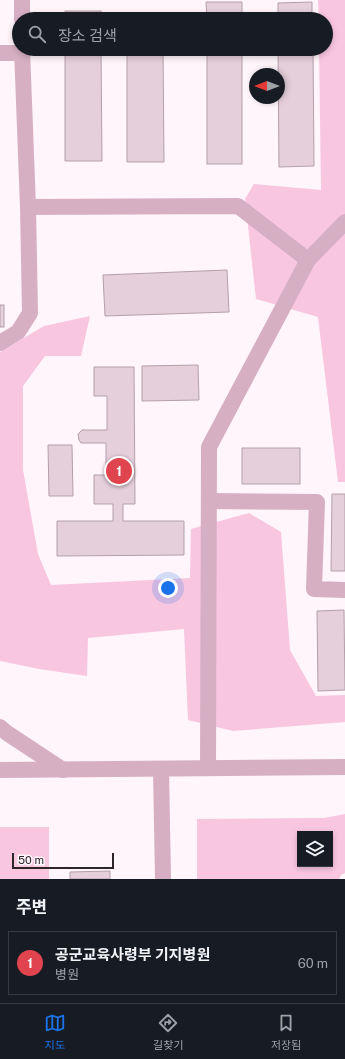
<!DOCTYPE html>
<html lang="ko">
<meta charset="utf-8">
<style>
body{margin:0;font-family:"Public Sans","Noto Sans KR",sans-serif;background:#20242c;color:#f1f3f6}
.controls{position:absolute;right:12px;bottom:12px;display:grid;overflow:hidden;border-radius:0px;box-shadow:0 2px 6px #0003}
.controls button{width:36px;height:36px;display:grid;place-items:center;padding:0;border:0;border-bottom:1px solid #363941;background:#171b24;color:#f1f3f6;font:20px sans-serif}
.compass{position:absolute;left:249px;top:68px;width:36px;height:36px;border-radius:50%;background:#171b24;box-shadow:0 2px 6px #0003;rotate:270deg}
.scale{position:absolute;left:12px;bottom:10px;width:102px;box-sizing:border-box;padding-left:4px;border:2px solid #2e2529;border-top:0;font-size:11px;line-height:14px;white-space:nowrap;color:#2e2529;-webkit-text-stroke:3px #fff5fa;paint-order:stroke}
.you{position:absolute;left:168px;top:588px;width:14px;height:14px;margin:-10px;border:3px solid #fff;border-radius:50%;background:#1a73e8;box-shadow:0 0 0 6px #1a73e833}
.badge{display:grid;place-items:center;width:26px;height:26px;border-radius:50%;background:#1a73e8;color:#fff;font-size:13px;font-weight:700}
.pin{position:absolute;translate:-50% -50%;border:2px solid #fff;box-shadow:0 1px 4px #0006}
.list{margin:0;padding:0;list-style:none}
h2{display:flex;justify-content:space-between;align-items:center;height:52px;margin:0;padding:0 16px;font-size:17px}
h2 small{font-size:13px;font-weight:400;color:#9ea1a6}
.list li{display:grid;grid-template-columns:26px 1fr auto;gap:12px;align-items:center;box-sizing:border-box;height:64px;margin:0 8px 8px;padding:0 8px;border:1px solid #363941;border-radius:0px}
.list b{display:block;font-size:15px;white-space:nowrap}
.list p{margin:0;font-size:13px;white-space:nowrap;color:#9ea1a6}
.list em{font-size:13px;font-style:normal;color:#9ea1a6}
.icon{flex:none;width:22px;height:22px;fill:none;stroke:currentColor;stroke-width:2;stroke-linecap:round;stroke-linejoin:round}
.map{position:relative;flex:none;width:345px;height:879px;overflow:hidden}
.search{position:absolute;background:#171b24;box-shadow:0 2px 6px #0003;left:12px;right:12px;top:12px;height:44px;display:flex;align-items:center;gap:10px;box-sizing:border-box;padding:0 14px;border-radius:22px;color:#9ea1a6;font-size:15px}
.sheet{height:124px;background:#171b24}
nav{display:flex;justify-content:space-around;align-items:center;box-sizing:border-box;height:56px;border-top:1px solid #363941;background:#171b24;font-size:11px;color:#9ea1a6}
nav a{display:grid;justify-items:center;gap:2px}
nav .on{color:#1a73e8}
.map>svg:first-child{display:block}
</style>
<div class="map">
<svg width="345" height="879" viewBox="0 0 345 879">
<rect width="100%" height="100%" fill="#fff5fa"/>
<g fill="#f9c6e0" fill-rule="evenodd">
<polygon points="318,0 345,0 345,482 338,482 318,317 256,299 245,199 254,184 321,190 319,49 326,49 326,19 319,19"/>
<polygon points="90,316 81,356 45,356 23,386 23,470 38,554 51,585 190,578 191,529 249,513 281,532 290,650 316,696 345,695 345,722 233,731 188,720 184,629 88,638 87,676 39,669 0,661 0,352 44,326"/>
<path d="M345 814V873L341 875 339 879H197V819L324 818ZM300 834H330V864H300Z"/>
<rect x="0" y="827" width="49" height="52"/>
</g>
<g fill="#e5cfda" stroke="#b59faa">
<polygon points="206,2 242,2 242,19 207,19"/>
<polygon points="312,2 312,19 278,19 278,3"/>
<rect x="65" y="11" width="36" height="8"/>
<rect x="126" y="13" width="37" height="6"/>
<polygon points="65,49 101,49 102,161 65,161"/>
<polygon points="127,49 163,49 164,162 127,162"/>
<rect x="207" y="49" width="35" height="115"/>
<polygon points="278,49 313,49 314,166 279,167"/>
<polygon points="227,270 229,312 105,316 103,275"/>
<rect x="0" y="305" width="4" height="22"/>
<polygon points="198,365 199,400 142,401 142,366"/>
<polygon points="94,367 134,367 135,504 123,504 123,521 184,521 184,555 57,556 57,521 113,521 113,504 94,504 94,475 106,475 106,443 81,443 79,440 78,434 82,430 107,430 107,396 94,396"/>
<polygon points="48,445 72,445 73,496 49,496"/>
<rect x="242" y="448" width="58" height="36"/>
<polygon points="332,494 345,494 345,571 331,571"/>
<polygon points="344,610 345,690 318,691 317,611"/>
<polygon points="110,871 110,879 70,879 70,872"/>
</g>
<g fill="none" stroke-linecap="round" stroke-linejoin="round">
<g stroke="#d7afc3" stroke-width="16">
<polyline points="22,19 22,0"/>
<polyline points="0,53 22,53"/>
<polyline points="28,207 238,206 308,260"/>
<polyline points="0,343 18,332 30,313 28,207 22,49"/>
<polyline points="209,501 317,502 314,589 345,590"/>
<polyline points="0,727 7,733 63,770"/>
<polyline points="208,768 209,447 308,260 345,222"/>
<polyline points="161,769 163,879"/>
<polyline points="0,770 345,767"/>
</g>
</g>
</svg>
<div class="controls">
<button><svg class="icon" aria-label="layers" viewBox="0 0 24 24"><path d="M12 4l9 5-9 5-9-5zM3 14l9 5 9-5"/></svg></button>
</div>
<svg class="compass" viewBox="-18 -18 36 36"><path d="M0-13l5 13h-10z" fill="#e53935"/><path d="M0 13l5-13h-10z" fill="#9ea1a6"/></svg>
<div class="scale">50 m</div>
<div class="you"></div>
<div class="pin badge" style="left:119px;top:471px;background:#e0444e">1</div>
<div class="search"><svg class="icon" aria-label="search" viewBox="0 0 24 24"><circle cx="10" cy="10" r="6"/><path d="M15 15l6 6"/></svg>장소 검색</div>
</div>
<section class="sheet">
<h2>주변<small></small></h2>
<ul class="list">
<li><span class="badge" style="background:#e0444e">1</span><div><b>공군교육사령부 기지병원</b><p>병원</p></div><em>60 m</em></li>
</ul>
</section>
<nav>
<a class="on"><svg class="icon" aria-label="map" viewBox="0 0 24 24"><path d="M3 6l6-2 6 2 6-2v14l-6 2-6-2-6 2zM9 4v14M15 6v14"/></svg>지도</a>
<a><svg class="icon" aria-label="directions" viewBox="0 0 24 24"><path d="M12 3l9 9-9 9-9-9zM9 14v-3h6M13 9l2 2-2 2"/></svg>길찾기</a>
<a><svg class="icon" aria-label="saved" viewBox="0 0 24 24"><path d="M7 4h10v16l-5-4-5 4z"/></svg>저장됨</a>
</nav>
